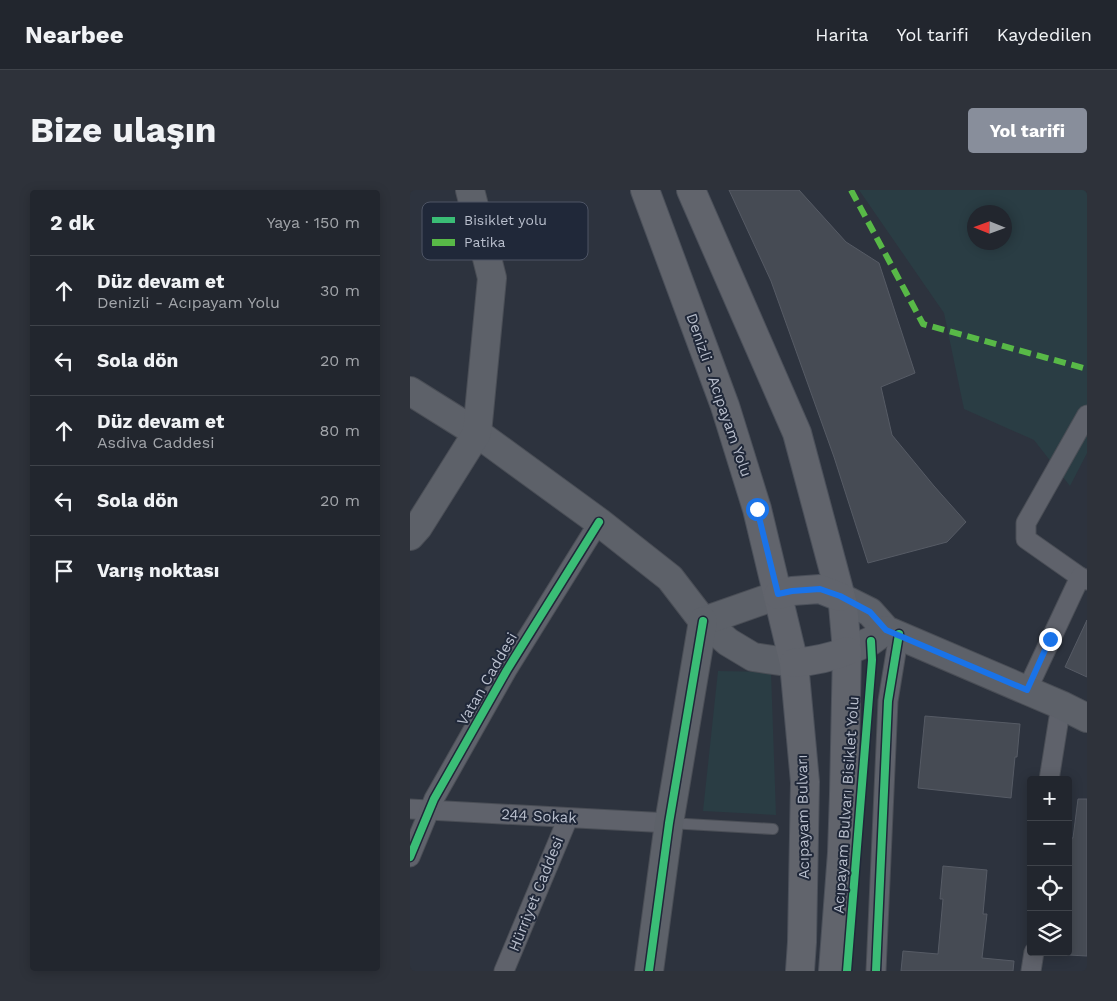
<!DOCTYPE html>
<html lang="tr">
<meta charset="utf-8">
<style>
body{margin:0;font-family:"Work Sans",sans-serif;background:#2e323a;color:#f1f3f6}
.controls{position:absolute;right:15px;bottom:15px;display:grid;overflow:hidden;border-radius:5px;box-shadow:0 2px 12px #0003}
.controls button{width:45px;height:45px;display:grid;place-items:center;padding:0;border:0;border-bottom:1px solid #3f434a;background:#22262e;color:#f1f3f6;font:25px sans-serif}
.compass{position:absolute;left:557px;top:15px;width:45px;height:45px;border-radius:50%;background:#22262e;box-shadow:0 2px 12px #0003;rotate:271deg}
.stop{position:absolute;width:15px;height:15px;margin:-11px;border:4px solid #1a73e8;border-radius:50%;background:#fff}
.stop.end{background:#1a73e8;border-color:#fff;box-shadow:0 1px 5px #0008}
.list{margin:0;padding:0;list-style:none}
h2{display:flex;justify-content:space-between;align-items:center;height:65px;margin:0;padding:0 20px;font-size:21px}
h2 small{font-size:16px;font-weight:400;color:#a2a5aa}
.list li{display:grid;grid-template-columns:32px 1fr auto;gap:15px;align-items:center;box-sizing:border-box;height:70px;padding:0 20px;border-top:1px solid #3f434a}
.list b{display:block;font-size:19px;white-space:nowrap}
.list p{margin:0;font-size:16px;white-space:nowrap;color:#a2a5aa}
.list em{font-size:16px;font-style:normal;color:#a2a5aa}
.icon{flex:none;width:28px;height:28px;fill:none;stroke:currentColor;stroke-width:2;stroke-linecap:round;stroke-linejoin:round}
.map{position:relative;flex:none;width:677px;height:781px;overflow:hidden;border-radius:5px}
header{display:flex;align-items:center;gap:30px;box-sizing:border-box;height:70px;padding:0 25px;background:#22262e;border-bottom:1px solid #3f434a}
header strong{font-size:24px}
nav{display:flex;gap:28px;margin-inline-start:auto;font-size:18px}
.intro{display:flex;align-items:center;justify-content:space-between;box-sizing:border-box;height:120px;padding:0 30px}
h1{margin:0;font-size:35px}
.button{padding:12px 22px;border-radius:5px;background:#888e9b;color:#fff;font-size:18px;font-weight:700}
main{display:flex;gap:30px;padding:0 30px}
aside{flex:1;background:#22262e;border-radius:5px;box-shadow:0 2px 12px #0003}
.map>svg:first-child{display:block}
</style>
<header>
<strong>Nearbee</strong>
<nav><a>Harita</a><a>Yol tarifi</a><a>Kaydedilen</a></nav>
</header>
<div class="intro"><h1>Bize ulaşın</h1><a class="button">Yol tarifi</a></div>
<main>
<aside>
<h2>2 dk<small>Yaya · 150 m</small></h2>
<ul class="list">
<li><svg class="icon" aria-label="ahead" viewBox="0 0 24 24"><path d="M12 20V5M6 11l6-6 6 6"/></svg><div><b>Düz devam et</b><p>Denizli - Acıpayam Yolu</p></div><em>30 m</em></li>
<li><svg class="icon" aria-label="left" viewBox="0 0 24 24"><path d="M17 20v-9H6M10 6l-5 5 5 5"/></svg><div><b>Sola dön</b></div><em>20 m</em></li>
<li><svg class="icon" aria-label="ahead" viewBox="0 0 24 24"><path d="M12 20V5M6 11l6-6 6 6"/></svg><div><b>Düz devam et</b><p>Asdiva Caddesi</p></div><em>80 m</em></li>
<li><svg class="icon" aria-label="left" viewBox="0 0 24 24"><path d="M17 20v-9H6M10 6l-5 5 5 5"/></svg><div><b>Sola dön</b></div><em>20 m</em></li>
<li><svg class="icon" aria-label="arrive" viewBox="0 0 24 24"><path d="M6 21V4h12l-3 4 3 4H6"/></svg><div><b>Varış noktası</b></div></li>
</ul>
</aside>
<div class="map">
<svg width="677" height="781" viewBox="0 0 677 781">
<rect width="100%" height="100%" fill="#2d333e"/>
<g fill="#2a3d44" fill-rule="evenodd">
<path d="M449 0H677V263L660 296 624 250 554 219 534 123ZM564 22H594V52H564Z"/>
<polygon points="308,481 361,482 366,625 293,621"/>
</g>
<g fill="#464b54" stroke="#565b65">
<polygon points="319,0 389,0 436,52 469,73 505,183 471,197 482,245 524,296 556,332 537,352 458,373 424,267 361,91"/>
<polygon points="677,430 677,487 655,477"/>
<polygon points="515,526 610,534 607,567 605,567 601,608 508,598"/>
<polygon points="668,609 677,609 677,766 658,765 658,648 663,648"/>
<polygon points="533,676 577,680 573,724 577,724 572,768 604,771 603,781 491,781 493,761 528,764 533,709 530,709"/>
</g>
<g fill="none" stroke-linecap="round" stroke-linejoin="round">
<defs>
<polyline id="lane" points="259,633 363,639"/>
<g id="street">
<polyline points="677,225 616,333 616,349 670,387 677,390"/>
<polyline points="617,500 670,387"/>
<polyline points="639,590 651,515"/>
<polyline points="0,619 259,633"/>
<polyline points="0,667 24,609 97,480 189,332"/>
<polyline points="94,781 158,628"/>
<polyline points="466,781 478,511 489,444"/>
<polyline points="621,781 624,762"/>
</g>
<g id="secondary">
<polyline points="0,201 67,243 189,332 260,388 293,431 294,431 318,452 343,467 384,473"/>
<polyline points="0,346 8,337 67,243 82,88 60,0"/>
<polyline points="430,407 460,422 476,440 651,515 677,528"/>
<polyline points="294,431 368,405"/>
<polyline points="437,461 461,451 476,440"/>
<polyline points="239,781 259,633 293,431"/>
</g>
<g id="primary">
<polyline points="235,0 315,216 347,319 384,473 395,592 392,752 390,781"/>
<polyline points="281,0 387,243 433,415 437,461 434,604 432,663 423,781"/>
<polyline points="368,405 382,401 410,399 430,407"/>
<path d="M384 473C403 471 420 468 437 461"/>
</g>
</defs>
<use href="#lane" stroke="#4a4e56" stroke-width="12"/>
<use href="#street" stroke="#4a4e56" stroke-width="21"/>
<use href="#secondary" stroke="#4a4e56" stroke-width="30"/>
<use href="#primary" stroke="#4b505a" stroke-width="30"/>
<use href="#lane" stroke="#5f626b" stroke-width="10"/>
<use href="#street" stroke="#5f626b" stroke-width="19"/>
<use href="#secondary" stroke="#5d6169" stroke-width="28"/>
<use href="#primary" stroke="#61646c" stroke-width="28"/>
<polyline stroke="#58b947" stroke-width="6" stroke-dasharray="12 6" stroke-linecap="butt" points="441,0 513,134 677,179"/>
<defs>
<g id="cycleway">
<polyline points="0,667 24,609 97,480 189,332"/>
<polyline points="239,781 259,633 293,431"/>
<polyline points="437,781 462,470 461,451"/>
<polyline points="466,781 478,511 489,444"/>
</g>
</defs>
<use href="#cycleway" stroke="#202839" stroke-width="11"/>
<use href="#cycleway" stroke="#3abd76" stroke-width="8"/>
</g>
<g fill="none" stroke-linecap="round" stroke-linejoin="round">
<polyline stroke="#1a73e8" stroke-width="6" points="347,319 368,404 382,401 410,399 430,406 460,422 476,440 617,500 640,449"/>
</g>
<g text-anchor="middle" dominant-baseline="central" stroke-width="4" stroke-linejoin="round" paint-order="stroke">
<g font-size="15" fill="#b9bfcd" stroke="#202839">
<text transform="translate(309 205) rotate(71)">Denizli - Acıpayam Yolu</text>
<text transform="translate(77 489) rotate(-60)">Vatan Caddesi</text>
<text transform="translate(436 615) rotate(-86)">Acıpayam Bulvarı Bisiklet Yolu</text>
<text transform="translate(129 626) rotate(3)">244 Sokak</text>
<text transform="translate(393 627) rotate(-91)">Acıpayam Bulvarı</text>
<text transform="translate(126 704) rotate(-68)">Hürriyet Caddesi</text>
</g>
</g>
<rect x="12" y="12" width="166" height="58" rx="8" fill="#202839" stroke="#4e5565" stroke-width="1"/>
<rect x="22" y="27" width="23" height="6" fill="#3abd76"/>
<rect x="22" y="49" width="23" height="7" fill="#58b947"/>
<g font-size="14" fill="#b9bfcd">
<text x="54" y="35">Bisiklet yolu</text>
<text x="54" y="57">Patika</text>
</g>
</svg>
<div class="controls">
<button>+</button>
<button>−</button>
<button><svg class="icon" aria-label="locate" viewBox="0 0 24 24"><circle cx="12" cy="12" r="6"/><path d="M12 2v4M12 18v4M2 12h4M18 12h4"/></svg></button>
<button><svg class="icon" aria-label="layers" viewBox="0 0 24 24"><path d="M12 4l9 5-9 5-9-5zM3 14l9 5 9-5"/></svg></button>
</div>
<svg class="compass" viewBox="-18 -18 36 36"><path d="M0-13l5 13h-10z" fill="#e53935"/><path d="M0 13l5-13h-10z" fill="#a2a5aa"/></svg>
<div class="stop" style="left:347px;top:319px"></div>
<div class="stop end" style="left:640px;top:449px"></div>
</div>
</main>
